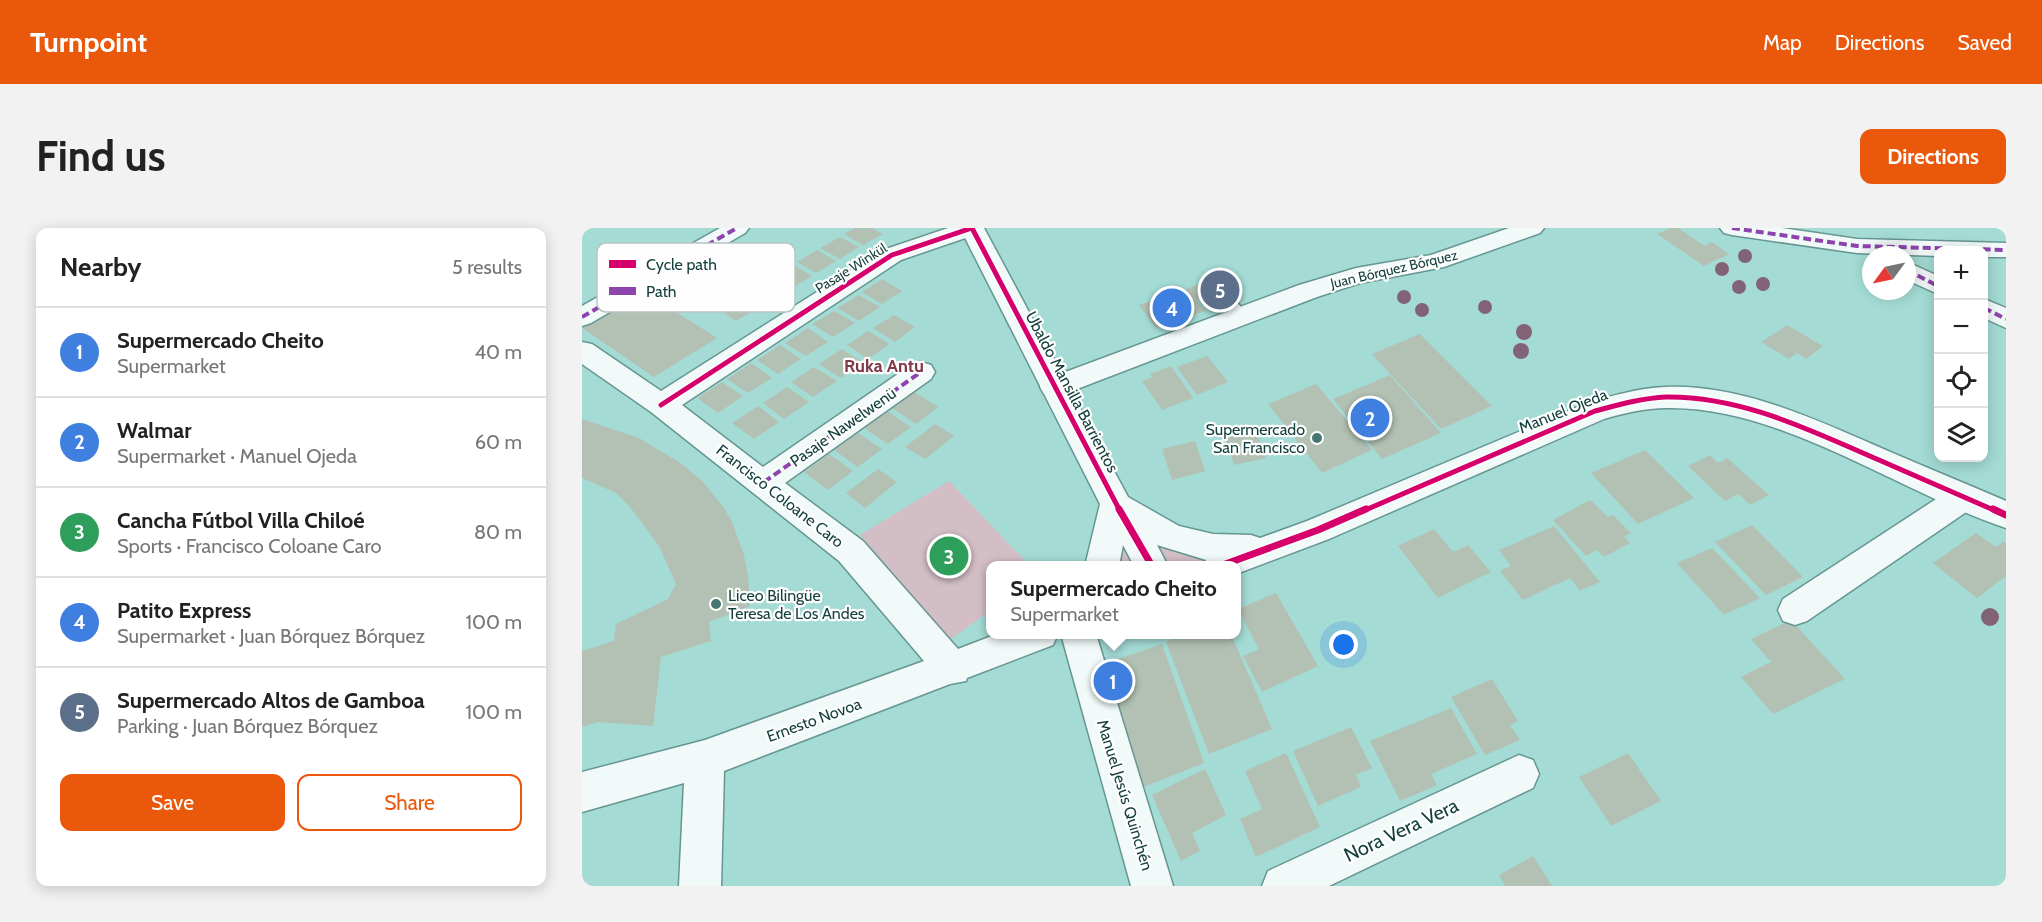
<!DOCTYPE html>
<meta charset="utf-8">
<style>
body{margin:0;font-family:Cabin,sans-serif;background:#f2f2f2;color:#222}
.controls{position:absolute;right:18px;top:18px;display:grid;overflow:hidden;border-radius:12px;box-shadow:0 3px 15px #0003}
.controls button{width:54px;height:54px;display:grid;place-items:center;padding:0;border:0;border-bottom:2px solid #e0e0e0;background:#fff;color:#222;font:30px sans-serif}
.compass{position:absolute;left:1280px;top:18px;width:54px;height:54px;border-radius:50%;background:#fff;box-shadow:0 3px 15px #0003;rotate:237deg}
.you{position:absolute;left:762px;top:417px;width:21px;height:21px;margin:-15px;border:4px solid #fff;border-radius:50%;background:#1a73e8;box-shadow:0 0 0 9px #1a73e833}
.badge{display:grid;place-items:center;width:39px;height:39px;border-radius:50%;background:#ea580c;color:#fff;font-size:20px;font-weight:700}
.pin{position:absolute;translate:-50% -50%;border:3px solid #fff;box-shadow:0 2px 6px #0006}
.popup{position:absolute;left:404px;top:333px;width:255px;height:78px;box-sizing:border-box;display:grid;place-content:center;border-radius:12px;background:#fff;filter:drop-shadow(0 2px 4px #0005);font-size:20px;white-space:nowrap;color:#767676}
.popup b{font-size:22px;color:#222}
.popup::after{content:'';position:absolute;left:50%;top:100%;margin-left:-12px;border:12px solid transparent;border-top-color:#fff}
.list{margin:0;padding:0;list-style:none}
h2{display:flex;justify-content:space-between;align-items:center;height:78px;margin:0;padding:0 24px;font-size:26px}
h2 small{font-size:20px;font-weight:400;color:#767676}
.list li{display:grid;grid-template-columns:39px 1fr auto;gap:18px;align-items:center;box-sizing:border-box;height:90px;padding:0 24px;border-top:2px solid #e0e0e0}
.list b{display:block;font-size:22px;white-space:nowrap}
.list p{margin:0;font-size:20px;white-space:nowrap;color:#767676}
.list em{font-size:20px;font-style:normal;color:#767676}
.actions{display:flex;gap:12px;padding:18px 24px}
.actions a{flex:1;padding:14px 0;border:2px solid #ea580c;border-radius:12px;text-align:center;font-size:21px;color:#ea580c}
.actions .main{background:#ea580c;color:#fff}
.icon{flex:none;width:33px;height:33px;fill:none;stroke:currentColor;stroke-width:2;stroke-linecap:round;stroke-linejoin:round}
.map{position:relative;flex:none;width:1424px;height:658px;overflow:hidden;border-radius:12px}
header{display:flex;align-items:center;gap:36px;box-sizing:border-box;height:84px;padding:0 30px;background:#ea580c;color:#fff}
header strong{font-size:28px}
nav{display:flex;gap:33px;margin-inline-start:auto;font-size:21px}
.intro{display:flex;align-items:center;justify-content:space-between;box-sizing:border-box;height:144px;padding:0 36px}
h1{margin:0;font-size:42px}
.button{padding:15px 27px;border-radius:12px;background:#ea580c;color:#fff;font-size:21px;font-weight:700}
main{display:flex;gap:36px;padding:0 36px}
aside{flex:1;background:#fff;border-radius:12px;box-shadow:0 3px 15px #0003}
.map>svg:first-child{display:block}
</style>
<header>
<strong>Turnpoint</strong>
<nav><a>Map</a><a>Directions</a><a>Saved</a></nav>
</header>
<div class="intro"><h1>Find us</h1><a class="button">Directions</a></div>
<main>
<aside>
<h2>Nearby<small>5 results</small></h2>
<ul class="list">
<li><span class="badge" style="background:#3f7fe0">1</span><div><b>Supermercado Cheito</b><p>Supermarket</p></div><em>40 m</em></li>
<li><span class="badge" style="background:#3f7fe0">2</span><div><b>Walmar</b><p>Supermarket · Manuel Ojeda</p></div><em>60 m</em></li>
<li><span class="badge" style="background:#2e9e5b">3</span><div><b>Cancha Fútbol Villa Chiloé</b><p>Sports · Francisco Coloane Caro</p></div><em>80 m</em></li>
<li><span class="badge" style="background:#3f7fe0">4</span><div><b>Patito Express</b><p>Supermarket · Juan Bórquez Bórquez</p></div><em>100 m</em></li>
<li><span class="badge" style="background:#5c6f8a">5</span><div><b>Supermercado Altos de Gamboa</b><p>Parking · Juan Bórquez Bórquez</p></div><em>100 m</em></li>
</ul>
<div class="actions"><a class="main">Save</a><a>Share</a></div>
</aside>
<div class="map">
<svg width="1424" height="658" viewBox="0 0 1424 658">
<rect width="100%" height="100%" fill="#a4dbd5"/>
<g fill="#d3bec5">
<polygon points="367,253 447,337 408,338 408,383 366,413 278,307"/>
<polygon points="534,276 638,337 520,338"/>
</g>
<g fill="#b3c1b4">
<polygon points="273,0 290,0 301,6 281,17 262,6"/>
<polygon points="1089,0 1096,0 1123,18 1130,14 1147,26 1122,38 1075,6"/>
<polygon points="258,9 277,19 258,31 238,20"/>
<polygon points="235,22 254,33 234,45 215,34"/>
<polygon points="210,36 230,48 208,61 189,49"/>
<polygon points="184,51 203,63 182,77 162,64"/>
<polygon points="300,51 320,63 300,76 280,64"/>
<polygon points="616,57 625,68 615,72 623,83 574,100 557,77"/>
<polygon points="63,64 135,110 72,149 0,100"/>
<polygon points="158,67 177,79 154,93 135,80"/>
<polygon points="277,67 298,79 277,93 256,80"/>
<polygon points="252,83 273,95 251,109 230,96"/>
<polygon points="312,87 333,99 313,114 291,100"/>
<polygon points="1205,97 1241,118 1224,131 1215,125 1207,131 1179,114"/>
<polygon points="226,100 246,114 224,128 203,115"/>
<polygon points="286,103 308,116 286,131 265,117"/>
<polygon points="838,106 910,178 859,201 790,126"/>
<polygon points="198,117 219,131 196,146 175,132"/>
<polygon points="260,121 281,135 259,150 237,136"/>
<polygon points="625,128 646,154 615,167 595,139"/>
<polygon points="169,135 190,150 166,165 145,151"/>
<polygon points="589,138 611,170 580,182 560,153 570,149 568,146"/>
<polygon points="232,139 255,153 231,169 209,154"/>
<polygon points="808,147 859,205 800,231 751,171"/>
<polygon points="140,154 161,168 136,185 115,170"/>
<polygon points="734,156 790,222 740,245 686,176"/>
<polygon points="205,159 227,174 202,191 181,175"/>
<polygon points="332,164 356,179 334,196 310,180"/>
<polygon points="176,178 197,194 172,211 150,195"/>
<polygon points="305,183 329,199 306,216 282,200"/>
<polygon points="0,191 57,210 100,236 121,254 142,280 150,294 162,327 166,348 168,378 127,394 129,413 79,429 71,498 16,494 0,499 0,423 32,413 34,396 86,371 94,356 77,318 48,279 34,265 0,250"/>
<polygon points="353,196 372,208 343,231 323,219"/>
<polygon points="674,203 684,230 652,237 643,209"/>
<polygon points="276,205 300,221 276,239 252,222"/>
<polygon points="613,213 623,243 590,252 580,221"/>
<polygon points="1063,222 1112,270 1056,296 1009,245"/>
<polygon points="247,226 271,243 246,262 222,244"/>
<polygon points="1128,227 1136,235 1145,230 1187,267 1168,277 1157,266 1143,273 1106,238"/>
<polygon points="296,241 315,254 283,280 264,265"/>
<polygon points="1008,272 1026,289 1031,287 1049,305 1042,309 1048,315 1022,329 1015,322 1004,328 971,292"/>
<polygon points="1170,297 1221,349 1184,367 1133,314"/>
<polygon points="972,298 1018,354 998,363 988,350 941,372 918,343 929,338 917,322"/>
<polygon points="852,301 871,324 886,317 909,344 856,370 816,318"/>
<polygon points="1394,305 1414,319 1422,313 1424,315 1424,348 1395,370 1351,335"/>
<polygon points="1130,320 1178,370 1142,387 1095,335"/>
<polygon points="694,365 736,438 680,464 661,428 677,421 656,381"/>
<polygon points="1209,392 1263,451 1191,486 1159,449 1189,434 1169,411"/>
<polygon points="605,406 649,406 690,501 627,526 584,414"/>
<polygon points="580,416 622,535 559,560 522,436"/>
<polygon points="910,451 936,493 928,497 938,512 903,527 869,469"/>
<polygon points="869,480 895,526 849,546 855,557 818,573 788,513"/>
<polygon points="769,499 790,540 774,547 779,559 736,578 711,523"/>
<polygon points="704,525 738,599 674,629 658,591 680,581 663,543"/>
<polygon points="1046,525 1079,573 1029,598 997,549"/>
<polygon points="623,541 644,587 610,605 618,623 599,633 570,567"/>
<polygon points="951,628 970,658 923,658 917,647"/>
</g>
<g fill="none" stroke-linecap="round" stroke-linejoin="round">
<defs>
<polygon id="service" points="642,63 647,65 665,86 667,89 665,92 655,92 637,71 635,68"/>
<g id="minor">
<polygon points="138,0 167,0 163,5 9,95 0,98 0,78"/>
<polygon points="366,0 402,0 398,5 319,32 100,177 181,239 329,137 339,134 349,137 353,144 349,151 203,255 281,313 376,421 415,406 476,406 471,417 385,450 384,453 368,456 142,543 139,658 97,658 102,555 0,584 0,544 123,512 342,433 257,333 69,184 0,136 0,114 10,116 79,163 301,22"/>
<polygon points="927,0 962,0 958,5 862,39 778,55 735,69 482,166 472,169 462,166 458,159 462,152 717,57 774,40 849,27"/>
<polygon points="1138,0 1200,0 1275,11 1424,15 1424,29 1402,29 1402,22 1356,22 1356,28 1275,25 1150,7 1142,5"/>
<polygon points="1325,34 1356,48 1356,66 1325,52"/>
<polygon points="1402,71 1424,80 1424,100 1402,90"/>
<polygon points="1382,257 1393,260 1398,269 1393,278 1225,393 1213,397 1201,393 1196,382 1201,371 1371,260"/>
<polygon points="479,406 514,406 591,658 549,658"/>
<polygon points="937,527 951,532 957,546 951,560 747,658 680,658 686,643"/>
</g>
<path id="tertiary" d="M378 0H402L546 269 597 298 631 306 669 307 678 310 725 293 1003 176C1029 168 1056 160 1083 159 1161 156 1237 193 1306 223 1345 240 1385 256 1424 273V300C1316 264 1200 178 1085 180 1063 180 1042 185 1022 191L747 311 654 346V338H622L624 332 575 317 586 338H552L541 317 537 338H503L518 276Z"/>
</defs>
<use href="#service" stroke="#669692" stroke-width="3"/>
<use href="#minor" stroke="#669692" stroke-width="3"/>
<use href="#tertiary" stroke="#669692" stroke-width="3"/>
<use href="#service" fill="#f1faf9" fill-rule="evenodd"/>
<use href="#minor" fill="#f1faf9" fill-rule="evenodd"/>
<use href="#tertiary" fill="#f1faf9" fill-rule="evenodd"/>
<g stroke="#8e44ad" stroke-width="4" stroke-dasharray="8 4" stroke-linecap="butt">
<polyline points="1150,0 1275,18 1424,22"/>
<polyline points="1325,42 1356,58"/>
<polyline points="1402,80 1424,91"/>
<polyline points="0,89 155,0"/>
<polyline points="182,254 339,144"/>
</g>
<defs>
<g id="cycleway-far1">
<polyline points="79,177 310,27 390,0 538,283"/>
<path d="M781 283 1013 183C1036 177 1060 170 1084 169 1160 168 1230 203 1297 232 1336 249 1375 266 1414 283"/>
</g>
<g id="cycleway">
<polyline points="537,281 570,338"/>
<polyline points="1411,281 1424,287"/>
<polyline points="638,338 736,302 784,281"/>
</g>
</defs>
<use href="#cycleway-far1" stroke="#fefefe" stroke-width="8"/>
<use href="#cycleway" stroke="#fefefe" stroke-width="10"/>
<use href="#cycleway-far1" stroke="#d6006c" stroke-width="5"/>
<use href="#cycleway" stroke="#d6006c" stroke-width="7"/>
</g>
<g fill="#826376">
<circle cx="1163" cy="28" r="7"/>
<circle cx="1140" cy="41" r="7"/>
<circle cx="1181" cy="56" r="7"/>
<circle cx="1157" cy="59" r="7"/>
<circle cx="822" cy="69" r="7"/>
<circle cx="903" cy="79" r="7"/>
<circle cx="840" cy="82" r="7"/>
<circle cx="942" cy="104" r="8"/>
<circle cx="939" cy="123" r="8"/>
<circle cx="1408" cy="389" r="9"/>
</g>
<g fill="#457671" stroke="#fefefe" stroke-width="2">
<circle cx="735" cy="210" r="6"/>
<circle cx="134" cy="376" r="6"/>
</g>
<g text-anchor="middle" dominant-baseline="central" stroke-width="4.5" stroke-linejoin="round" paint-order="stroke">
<g font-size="14" fill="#123f3b" stroke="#fefefe">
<text transform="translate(269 40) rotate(-32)">Pasaje Winkül</text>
<text transform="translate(812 41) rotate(-13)">Juan Bórquez Bórquez</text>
</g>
<g font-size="16" fill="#123f3b" stroke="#fefefe">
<text transform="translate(490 164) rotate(62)">Ubaldo Mansilla Barrientos</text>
<text transform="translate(981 183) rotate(-22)">Manuel Ojeda</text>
<text transform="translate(261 199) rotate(-35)">Pasaje Nawelwenü</text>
<text transform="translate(198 268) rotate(38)">Francisco Coloane Caro</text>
<text transform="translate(232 492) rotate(-20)">Ernesto Novoa</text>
<text transform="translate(543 567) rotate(73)">Manuel Jesús Quinchén</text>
</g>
<g font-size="16" fill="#123f3b" stroke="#fefefe" text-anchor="end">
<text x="723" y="201">Supermercado<tspan x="723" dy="18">San Francisco</tspan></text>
<text x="146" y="367" text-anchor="start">Liceo Bilingüe<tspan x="146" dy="18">Teresa de Los Andes</tspan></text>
</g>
<g font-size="18" font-weight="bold" fill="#80394a" stroke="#fefefe">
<text x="302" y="138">Ruka Antu</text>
</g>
<g font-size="20" fill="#123f3b" stroke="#fefefe">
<text transform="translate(819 602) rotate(-25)">Nora Vera Vera</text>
</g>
</g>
<rect x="15" y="15" width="198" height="69" rx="9" fill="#fefefe" stroke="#b7c5c4" stroke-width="1.5"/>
<rect x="27" y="32" width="27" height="8" fill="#d6006c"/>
<rect x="27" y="59" width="27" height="8" fill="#8e44ad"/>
<g font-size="16" fill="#123f3b">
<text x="64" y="42">Cycle path</text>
<text x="64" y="69">Path</text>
</g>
</svg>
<div class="controls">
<button>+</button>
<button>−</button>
<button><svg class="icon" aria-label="locate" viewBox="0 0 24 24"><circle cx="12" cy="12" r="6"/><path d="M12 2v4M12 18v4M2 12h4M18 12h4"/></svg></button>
<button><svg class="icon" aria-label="layers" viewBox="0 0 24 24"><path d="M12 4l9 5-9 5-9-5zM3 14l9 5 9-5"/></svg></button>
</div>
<svg class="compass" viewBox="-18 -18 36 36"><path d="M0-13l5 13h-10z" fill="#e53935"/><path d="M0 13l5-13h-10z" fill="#767676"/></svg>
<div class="you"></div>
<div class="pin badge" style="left:531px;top:453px;background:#3f7fe0">1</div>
<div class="popup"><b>Supermercado Cheito</b>Supermarket</div>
<div class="pin badge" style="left:788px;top:190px;background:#3f7fe0">2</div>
<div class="pin badge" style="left:367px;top:328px;background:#2e9e5b">3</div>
<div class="pin badge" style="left:590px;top:80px;background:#3f7fe0">4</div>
<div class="pin badge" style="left:638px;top:62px;background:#5c6f8a">5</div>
</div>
</main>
